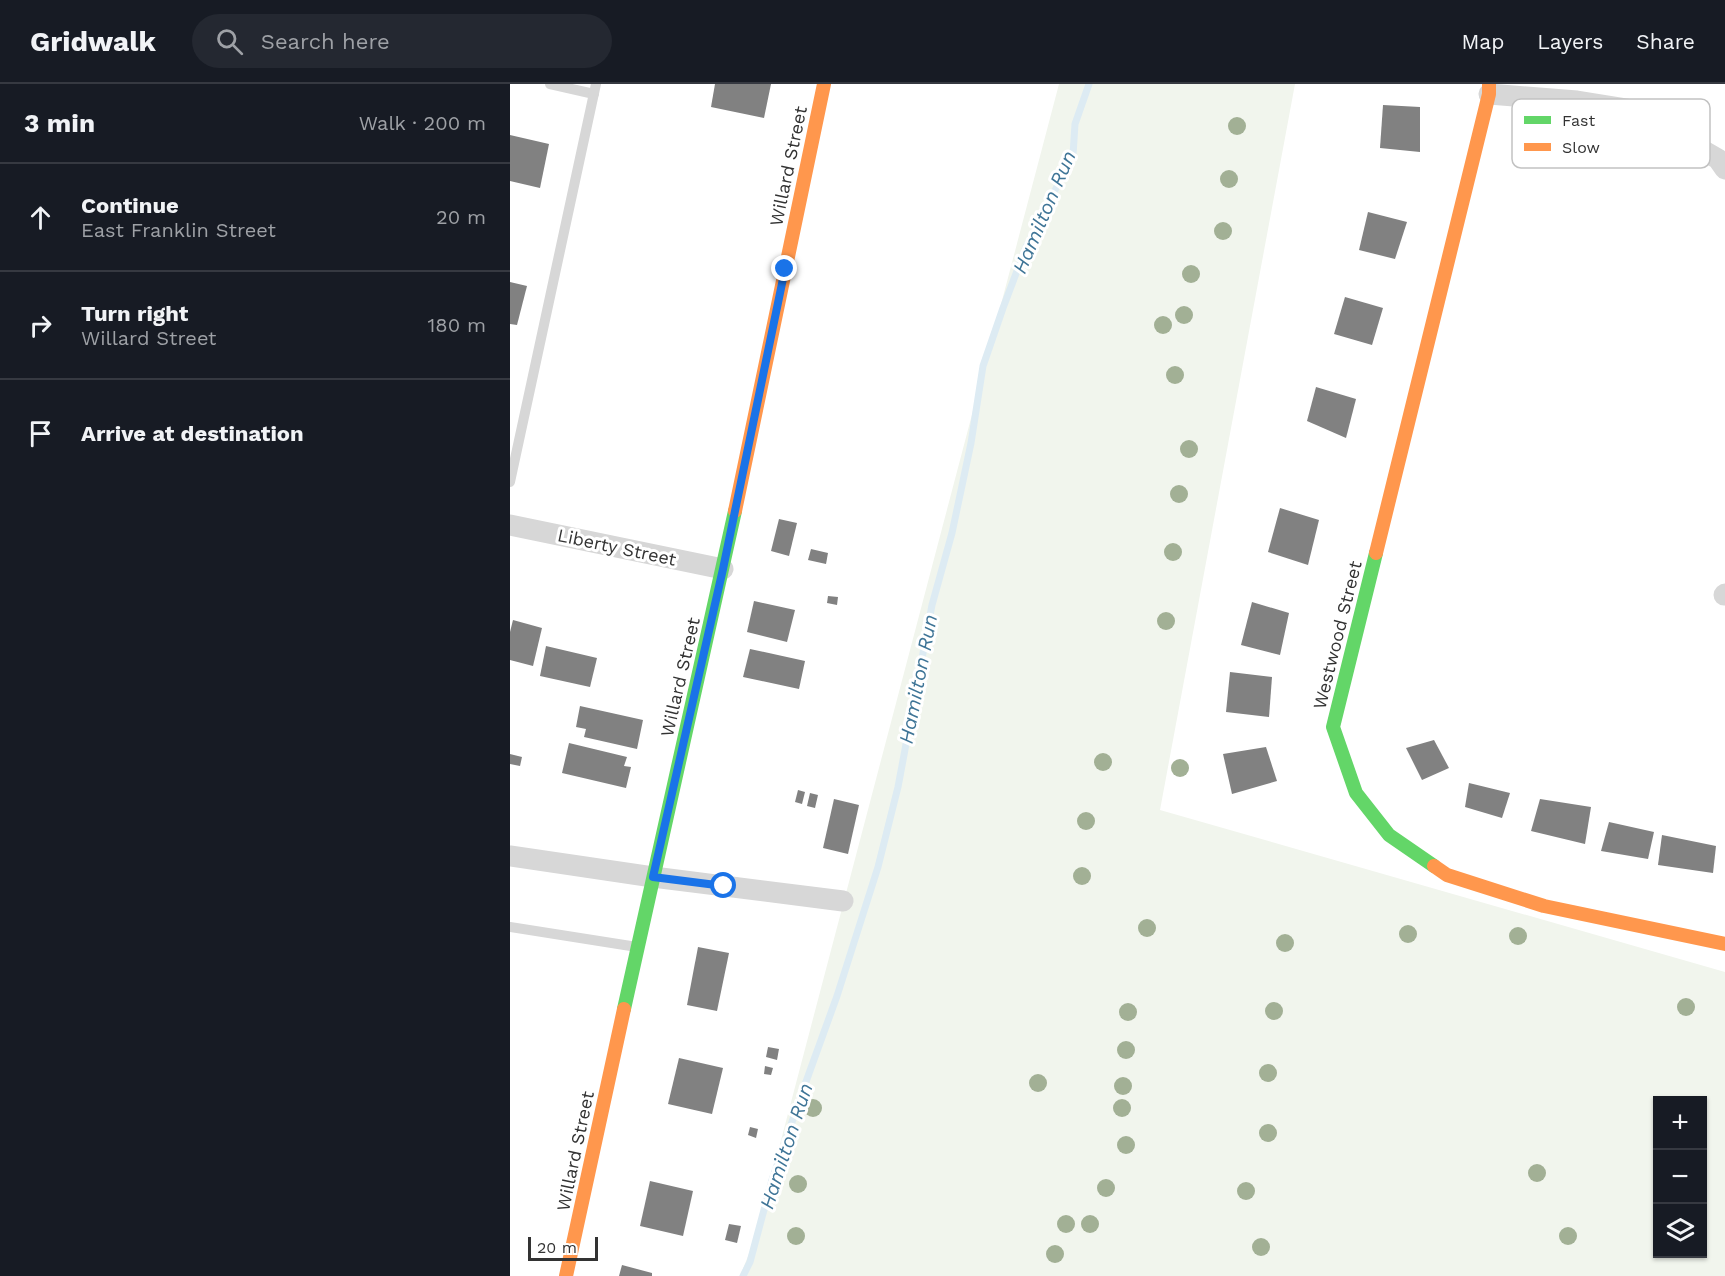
<!DOCTYPE html>
<meta charset="utf-8">
<style>
body{margin:0;font-family:"Work Sans",sans-serif;background:#242831;color:#f1f3f6}
.controls{position:absolute;right:18px;bottom:18px;display:grid;overflow:hidden;border-radius:0px;box-shadow:0 2px 4px #0004}
.controls button{width:54px;height:54px;display:grid;place-items:center;padding:0;border:0;border-bottom:2px solid #363941;background:#171b24;color:#f1f3f6;font:30px sans-serif}
.scale{position:absolute;left:18px;bottom:15px;width:70px;box-sizing:border-box;padding-left:6px;border:3px solid #333;border-top:0;font-size:16px;line-height:21px;white-space:nowrap;color:#333;-webkit-text-stroke:4px #fff;paint-order:stroke}
.stop{position:absolute;width:18px;height:18px;margin:-14px;border:4px solid #1a73e8;border-radius:50%;background:#fff}
.stop.end{background:#1a73e8;border-color:#fff;box-shadow:0 2px 6px #0008}
.list{margin:0;padding:0;list-style:none}
h2{display:flex;justify-content:space-between;align-items:center;height:78px;margin:0;padding:0 24px;font-size:26px}
h2 small{font-size:20px;font-weight:400;color:#9ea1a6}
.list li{display:grid;grid-template-columns:39px 1fr auto;gap:18px;align-items:center;box-sizing:border-box;height:108px;padding:0 24px;border-top:2px solid #363941}
.list b{display:block;font-size:22px;white-space:nowrap}
.list p{margin:0;font-size:20px;white-space:nowrap;color:#9ea1a6}
.list em{font-size:20px;font-style:normal;color:#9ea1a6}
.icon{flex:none;width:33px;height:33px;fill:none;stroke:currentColor;stroke-width:2;stroke-linecap:round;stroke-linejoin:round}
.map{position:relative;flex:none;width:1215px;height:1192px;overflow:hidden}
header{display:flex;align-items:center;gap:36px;box-sizing:border-box;height:84px;padding:0 30px;background:#171b24;border-bottom:2px solid #363941}
header strong{font-size:28px}
nav{display:flex;gap:33px;margin-inline-start:auto;font-size:21px}
.search{width:420px;height:54px;background:#242831;display:flex;align-items:center;gap:15px;box-sizing:border-box;padding:0 21px;border-radius:33px;color:#9ea1a6;font-size:22px}
main{display:flex}
aside{flex:1;background:#171b24}
.map>svg:first-child{display:block}
</style>
<header>
<strong>Gridwalk</strong>
<div class="search"><svg class="icon" aria-label="search" viewBox="0 0 24 24"><circle cx="10" cy="10" r="6"/><path d="M15 15l6 6"/></svg>Search here</div>
<nav><a>Map</a><a>Layers</a><a>Share</a></nav>
</header>
<main>
<aside>
<h2>3 min<small>Walk · 200 m</small></h2>
<ul class="list">
<li><svg class="icon" aria-label="ahead" viewBox="0 0 24 24"><path d="M12 20V5M6 11l6-6 6 6"/></svg><div><b>Continue</b><p>East Franklin Street</p></div><em>20 m</em></li>
<li><svg class="icon" aria-label="right" viewBox="0 0 24 24"><path d="M7 20v-9h11M14 6l5 5-5 5"/></svg><div><b>Turn right</b><p>Willard Street</p></div><em>180 m</em></li>
<li><svg class="icon" aria-label="arrive" viewBox="0 0 24 24"><path d="M6 21V4h12l-3 4 3 4H6"/></svg><div><b>Arrive at destination</b></div></li>
</ul>
</aside>
<div class="map">
<svg width="1215" height="1192" viewBox="0 0 1215 1192">
<rect width="100%" height="100%" fill="#fff"/>
<path fill="#f1f5ed" fill-rule="evenodd" d="M549 0H785L650 726 1215 888V1192H230L245 1155ZM1148 1016H1192V1170H1148Z"/>
<g fill="none" stroke-linecap="round" stroke-linejoin="round">
<polyline stroke="#ddebf3" stroke-width="7" points="233,1192 240,1178 262,1096 293,1006 327,912 368,783 388,703 422,521 442,449 461,359 473,282 493,224 516,163 563,71 565,40 579,0"/>
</g>
<g fill="#818181">
<polygon points="205,0 261,0 254,34 201,23"/>
<polygon points="873,21 910,23 910,68 870,64"/>
<polygon points="0,51 39,60 30,104 0,97"/>
<polygon points="858,128 897,138 885,175 849,166"/>
<polygon points="0,198 17,202 7,241 0,240"/>
<polygon points="835,213 873,224 862,261 824,250"/>
<polygon points="806,303 846,315 836,354 797,337"/>
<polygon points="770,424 809,436 798,481 758,468"/>
<polygon points="269,435 287,439 279,472 261,467"/>
<polygon points="301,465 318,469 316,480 298,476"/>
<polygon points="318,512 328,513 327,521 317,519"/>
<polygon points="244,517 285,526 277,558 237,548"/>
<polygon points="742,518 779,529 770,571 731,561"/>
<polygon points="3,536 32,544 23,582 0,576 0,548"/>
<polygon points="36,562 87,574 80,603 30,592"/>
<polygon points="240,565 295,577 289,605 233,593"/>
<polygon points="720,588 762,593 759,633 716,628"/>
<polygon points="70,622 133,636 127,665 74,653 76,645 66,643"/>
<polygon points="924,656 939,684 912,696 896,664"/>
<polygon points="59,659 117,673 114,682 121,683 116,704 52,689"/>
<polygon points="756,663 767,697 722,710 713,670"/>
<polygon points="0,670 12,673 10,682 0,680"/>
<polygon points="959,699 1000,709 992,734 955,723"/>
<polygon points="288,706 295,708 292,720 285,718"/>
<polygon points="300,709 308,711 305,724 297,722"/>
<polygon points="324,715 349,721 338,770 313,764"/>
<polygon points="1030,715 1081,723 1075,760 1021,747"/>
<polygon points="1099,738 1144,748 1138,775 1091,767"/>
<polygon points="1152,751 1206,762 1203,789 1148,781"/>
<polygon points="188,863 219,869 207,927 177,921"/>
<polygon points="258,963 269,965 267,976 256,973"/>
<polygon points="169,974 213,984 202,1030 158,1020"/>
<polygon points="255,982 263,984 261,991 254,990"/>
<polygon points="240,1043 248,1045 246,1054 238,1051"/>
<polygon points="140,1097 183,1107 173,1152 130,1142"/>
<polygon points="219,1140 231,1142 227,1159 215,1156"/>
<polygon points="112,1181 142,1189 142,1192 109,1192"/>
</g>
<g fill="none" stroke-linecap="round" stroke-linejoin="round">
<g stroke="#d7d7d7" stroke-width="10">
<polyline points="40,0 84,10"/>
<polyline points="0,398 86,0"/>
<polyline points="0,843 127,863"/>
</g>
<g stroke="#d7d7d7" stroke-width="21">
<polyline points="979,10 1067,17 1123,26 1208,75 1215,85"/>
<polyline points="0,441 213,485"/>
<polyline points="1214,511 1215,510"/>
<polyline points="0,772 143,793 333,817"/>
</g>
<g stroke="#63d668" stroke-width="14">
<polyline points="866,469 823,643 846,709 879,751 924,782"/>
<polyline points="114,925 225,427"/>
</g>
<g stroke="#ff974d" stroke-width="14">
<polyline points="225,427 314,0"/>
<polyline points="866,469 979,10 979,0"/>
<polyline points="924,782 937,791 1034,822 1215,860"/>
<polyline points="56,1192 114,925"/>
</g>
</g>
<g fill="#a2b095">
<circle cx="727" cy="42" r="9"/>
<circle cx="719" cy="95" r="9"/>
<circle cx="713" cy="147" r="9"/>
<circle cx="681" cy="190" r="9"/>
<circle cx="674" cy="231" r="9"/>
<circle cx="653" cy="241" r="9"/>
<circle cx="665" cy="291" r="9"/>
<circle cx="679" cy="365" r="9"/>
<circle cx="669" cy="410" r="9"/>
<circle cx="663" cy="468" r="9"/>
<circle cx="656" cy="537" r="9"/>
<circle cx="593" cy="678" r="9"/>
<circle cx="670" cy="684" r="9"/>
<circle cx="576" cy="737" r="9"/>
<circle cx="572" cy="792" r="9"/>
<circle cx="637" cy="844" r="9"/>
<circle cx="898" cy="850" r="9"/>
<circle cx="1008" cy="852" r="9"/>
<circle cx="775" cy="859" r="9"/>
<circle cx="1176" cy="923" r="9"/>
<circle cx="764" cy="927" r="9"/>
<circle cx="618" cy="928" r="9"/>
<circle cx="616" cy="966" r="9"/>
<circle cx="758" cy="989" r="9"/>
<circle cx="528" cy="999" r="9"/>
<circle cx="613" cy="1002" r="9"/>
<circle cx="303" cy="1024" r="9"/>
<circle cx="612" cy="1024" r="9"/>
<circle cx="758" cy="1049" r="9"/>
<circle cx="616" cy="1061" r="9"/>
<circle cx="1027" cy="1089" r="9"/>
<circle cx="288" cy="1100" r="9"/>
<circle cx="596" cy="1104" r="9"/>
<circle cx="736" cy="1107" r="9"/>
<circle cx="556" cy="1140" r="9"/>
<circle cx="580" cy="1140" r="9"/>
<circle cx="286" cy="1152" r="9"/>
<circle cx="1058" cy="1152" r="9"/>
<circle cx="751" cy="1163" r="9"/>
<circle cx="545" cy="1170" r="9"/>
</g>
<g fill="none" stroke-linecap="round" stroke-linejoin="round">
<polyline stroke="#1a73e8" stroke-width="8" points="214,802 143,793 213,485 275,185"/>
</g>
<g text-anchor="middle" dominant-baseline="central" stroke-width="6" stroke-linejoin="round" paint-order="stroke">
<g font-size="18" fill="#333" stroke="#fff">
<text transform="translate(278 82) rotate(-78)">Willard Street</text>
<text transform="translate(107 463) rotate(12)">Liberty Street</text>
<text transform="translate(827 551) rotate(-76)">Westwood Street</text>
<text transform="translate(170 593) rotate(-77)">Willard Street</text>
<text transform="translate(65 1067) rotate(-78)">Willard Street</text>
</g>
<g font-size="20" font-style="italic" fill="#3f7597" stroke="#fff">
<text transform="translate(534 128) rotate(-67)">Hamilton Run</text>
<text transform="translate(408 595) rotate(-79)">Hamilton Run</text>
<text transform="translate(276 1062) rotate(-72)">Hamilton Run</text>
</g>
</g>
<rect x="1002" y="15" width="198" height="69" rx="9" fill="#fff" stroke="#c2c2c2" stroke-width="1.5"/>
<rect x="1014" y="32" width="27" height="8" fill="#63d668"/>
<rect x="1014" y="59" width="27" height="8" fill="#ff974d"/>
<g font-size="16" fill="#333">
<text x="1052" y="42">Fast</text>
<text x="1052" y="69">Slow</text>
</g>
</svg>
<div class="controls">
<button>+</button>
<button>−</button>
<button><svg class="icon" aria-label="layers" viewBox="0 0 24 24"><path d="M12 4l9 5-9 5-9-5zM3 14l9 5 9-5"/></svg></button>
</div>
<div class="scale">20 m</div>
<div class="stop" style="left:214px;top:802px"></div>
<div class="stop end" style="left:275px;top:185px"></div>
</div>
</main>
